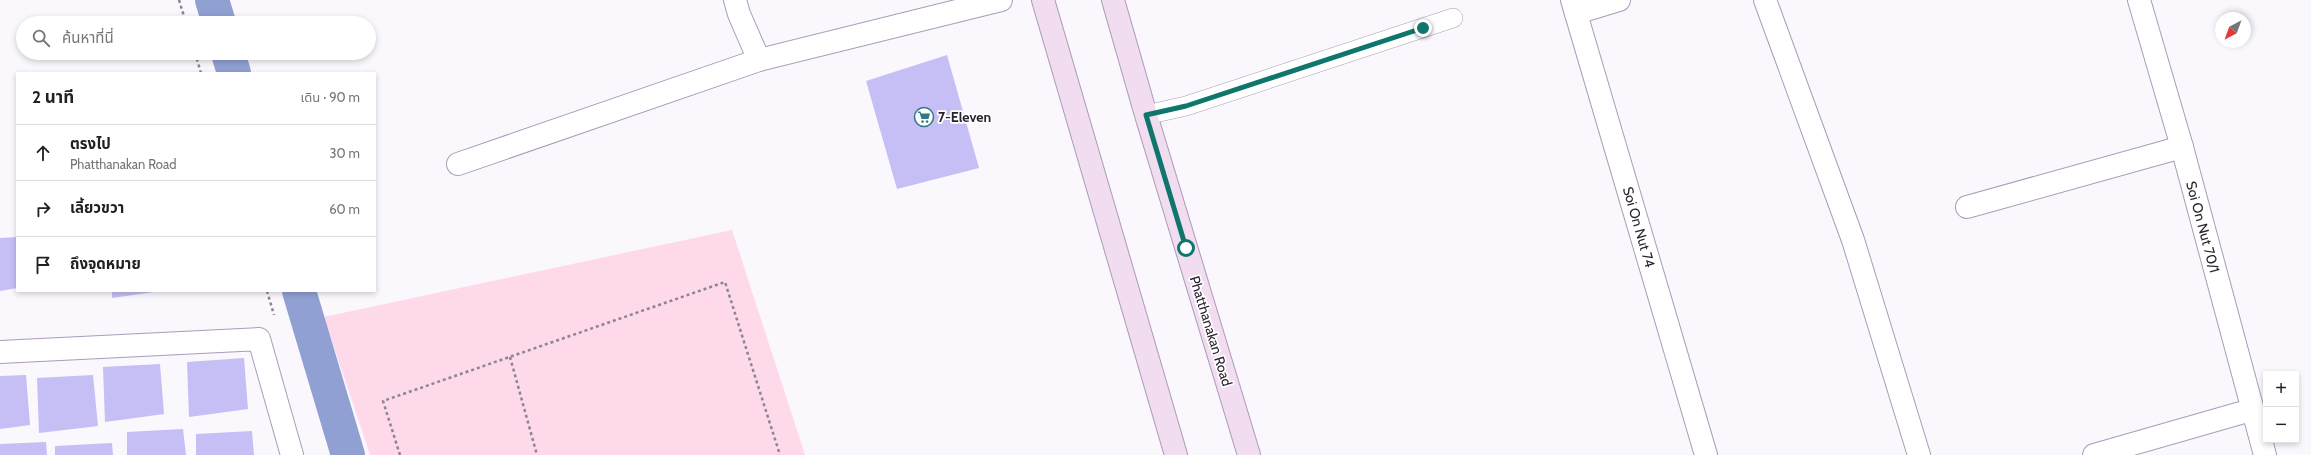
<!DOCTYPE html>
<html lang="th">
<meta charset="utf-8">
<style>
body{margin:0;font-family:Cabin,"Noto Sans Thai",sans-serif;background:#f6f6f6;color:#202124}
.controls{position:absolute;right:12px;bottom:12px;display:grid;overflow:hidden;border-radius:0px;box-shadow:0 2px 6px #0003}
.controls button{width:36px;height:36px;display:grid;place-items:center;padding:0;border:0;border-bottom:1px solid #e0e0e0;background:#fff;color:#202124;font:20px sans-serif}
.compass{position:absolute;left:2215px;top:12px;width:36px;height:36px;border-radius:50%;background:#fff;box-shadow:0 2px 6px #0003;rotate:221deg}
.stop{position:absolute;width:12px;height:12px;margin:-9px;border:3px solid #0f766e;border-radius:50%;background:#fff}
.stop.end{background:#0f766e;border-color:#fff;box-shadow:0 1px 4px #0008}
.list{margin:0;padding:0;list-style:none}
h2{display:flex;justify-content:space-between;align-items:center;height:52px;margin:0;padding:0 16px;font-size:17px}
h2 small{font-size:13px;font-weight:400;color:#757577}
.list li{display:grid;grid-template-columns:26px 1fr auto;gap:12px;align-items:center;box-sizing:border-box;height:56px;padding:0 16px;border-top:1px solid #e0e0e0}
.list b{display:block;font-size:15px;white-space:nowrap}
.list p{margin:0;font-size:13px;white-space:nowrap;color:#757577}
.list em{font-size:13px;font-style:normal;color:#757577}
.icon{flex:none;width:22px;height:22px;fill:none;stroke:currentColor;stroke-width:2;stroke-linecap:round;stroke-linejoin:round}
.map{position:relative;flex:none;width:2311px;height:455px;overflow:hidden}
.search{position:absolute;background:#fff;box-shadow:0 2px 6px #0003;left:16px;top:16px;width:360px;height:44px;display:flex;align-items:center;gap:10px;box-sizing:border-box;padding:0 14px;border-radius:22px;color:#757577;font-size:15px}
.panel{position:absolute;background:#fff;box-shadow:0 2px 6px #0003;left:16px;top:72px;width:360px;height:220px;border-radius:0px}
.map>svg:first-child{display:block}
</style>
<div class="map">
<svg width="2311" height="455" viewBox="0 0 2311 455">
<rect width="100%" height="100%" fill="#faf7fd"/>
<polygon fill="#fdd9ea" points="732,230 805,455 370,455 324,317"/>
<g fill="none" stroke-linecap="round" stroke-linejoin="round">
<g stroke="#90a0d2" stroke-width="34">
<polyline points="212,0 219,23"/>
<polyline points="228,53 234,73"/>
<polyline points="299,291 348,455"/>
</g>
</g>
<g fill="#c5bff5">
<polygon points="947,55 979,168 897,189 866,81"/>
<polygon points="17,237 17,288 0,291 0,238"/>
<polygon points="112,291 154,291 154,292 112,298"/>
<polygon points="244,358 248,409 189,417 187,362"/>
<polygon points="160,364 164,414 105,422 103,367"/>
<polygon points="26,375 30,425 0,429 0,376"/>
<polygon points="93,375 98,426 39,433 37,378"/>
<polygon points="183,429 186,455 127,455 127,432"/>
<polygon points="252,431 254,455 196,455 196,434"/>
<polygon points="46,442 47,455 0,455 0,444"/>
<polygon points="112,443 113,455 55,455 55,446"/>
</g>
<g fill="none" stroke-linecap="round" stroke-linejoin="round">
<defs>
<polyline id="service" points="1146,115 1186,106 1453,18"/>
<g id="minor">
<polyline points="735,0 739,14 759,60"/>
<polyline points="1572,0 1706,455"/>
<polyline points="1765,0 1853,240 1919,455"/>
<polyline points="1576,13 1619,0"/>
<polyline points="458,164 759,60 1001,0"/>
<polyline points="1967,207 2182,147"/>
<polyline points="0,352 259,339 292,455"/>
<polyline points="2094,455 2251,410"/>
</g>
<polyline id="tertiary" points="2139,0 2182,147 2265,455"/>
<g id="secondary">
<polyline points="1043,0 1176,455"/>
<polyline points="1113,0 1146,115 1249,455"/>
</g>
</defs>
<use href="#service" stroke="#ab9bb9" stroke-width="20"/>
<use href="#minor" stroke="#ab9bb9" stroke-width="24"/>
<use href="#tertiary" stroke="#ab9bb9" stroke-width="24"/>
<use href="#secondary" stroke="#ab9bb9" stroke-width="24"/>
<g stroke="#8b868f" stroke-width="2.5" stroke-dasharray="3 3" stroke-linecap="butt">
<polyline points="179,0 186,23"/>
<polyline points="195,53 201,73"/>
<polyline points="267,291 274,315"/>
<polyline points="510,357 537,455"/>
<polyline points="400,455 383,401 725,282 780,455"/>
</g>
<use href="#service" stroke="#fff" stroke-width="19"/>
<use href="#minor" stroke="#fff" stroke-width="22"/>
<use href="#tertiary" stroke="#fff" stroke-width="22"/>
<use href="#secondary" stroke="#f1dcf0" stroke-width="22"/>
</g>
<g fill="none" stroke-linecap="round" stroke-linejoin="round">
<polyline stroke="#0f766e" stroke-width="5" points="1186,248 1146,115 1186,106 1423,28"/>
</g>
<defs>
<symbol id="supermarket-ring" viewBox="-11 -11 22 22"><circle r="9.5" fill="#fff" stroke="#327885" stroke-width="1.5"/><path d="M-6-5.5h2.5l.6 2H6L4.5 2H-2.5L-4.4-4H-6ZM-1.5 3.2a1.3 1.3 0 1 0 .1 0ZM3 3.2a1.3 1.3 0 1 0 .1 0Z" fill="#327885"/></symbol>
</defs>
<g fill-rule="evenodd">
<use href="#supermarket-ring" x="913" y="106" width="22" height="22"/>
</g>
<g text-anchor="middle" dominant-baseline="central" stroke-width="3.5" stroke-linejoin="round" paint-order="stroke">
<g font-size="14" font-weight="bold" fill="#2a232f" stroke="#fff" text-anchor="start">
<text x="938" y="117">7-Eleven</text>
</g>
<g font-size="14" fill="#2a232f" stroke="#fff">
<text transform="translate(1639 227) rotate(74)">Soi On Nut 74</text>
<text transform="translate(2203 227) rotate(75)">Soi On Nut 70/1</text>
<text transform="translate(1211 331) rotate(73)">Phatthanakan Road</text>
</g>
</g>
</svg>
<div class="controls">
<button>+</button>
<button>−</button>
</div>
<svg class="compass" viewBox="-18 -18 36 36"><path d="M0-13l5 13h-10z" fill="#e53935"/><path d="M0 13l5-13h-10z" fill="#757577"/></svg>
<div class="stop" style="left:1186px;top:248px"></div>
<div class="stop end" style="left:1423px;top:28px"></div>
<div class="search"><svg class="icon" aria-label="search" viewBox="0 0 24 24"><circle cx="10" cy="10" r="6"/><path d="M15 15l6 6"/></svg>ค้นหาที่นี่</div>
<section class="panel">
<h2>2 นาที<small>เดิน · 90 m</small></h2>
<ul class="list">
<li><svg class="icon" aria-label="ahead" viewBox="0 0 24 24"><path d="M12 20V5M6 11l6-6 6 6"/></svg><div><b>ตรงไป</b><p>Phatthanakan Road</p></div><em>30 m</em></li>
<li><svg class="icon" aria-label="right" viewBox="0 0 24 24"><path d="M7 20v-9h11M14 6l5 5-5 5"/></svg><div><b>เลี้ยวขวา</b></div><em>60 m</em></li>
<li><svg class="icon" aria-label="arrive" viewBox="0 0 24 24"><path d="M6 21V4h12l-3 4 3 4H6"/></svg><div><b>ถึงจุดหมาย</b></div></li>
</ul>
</section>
</div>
